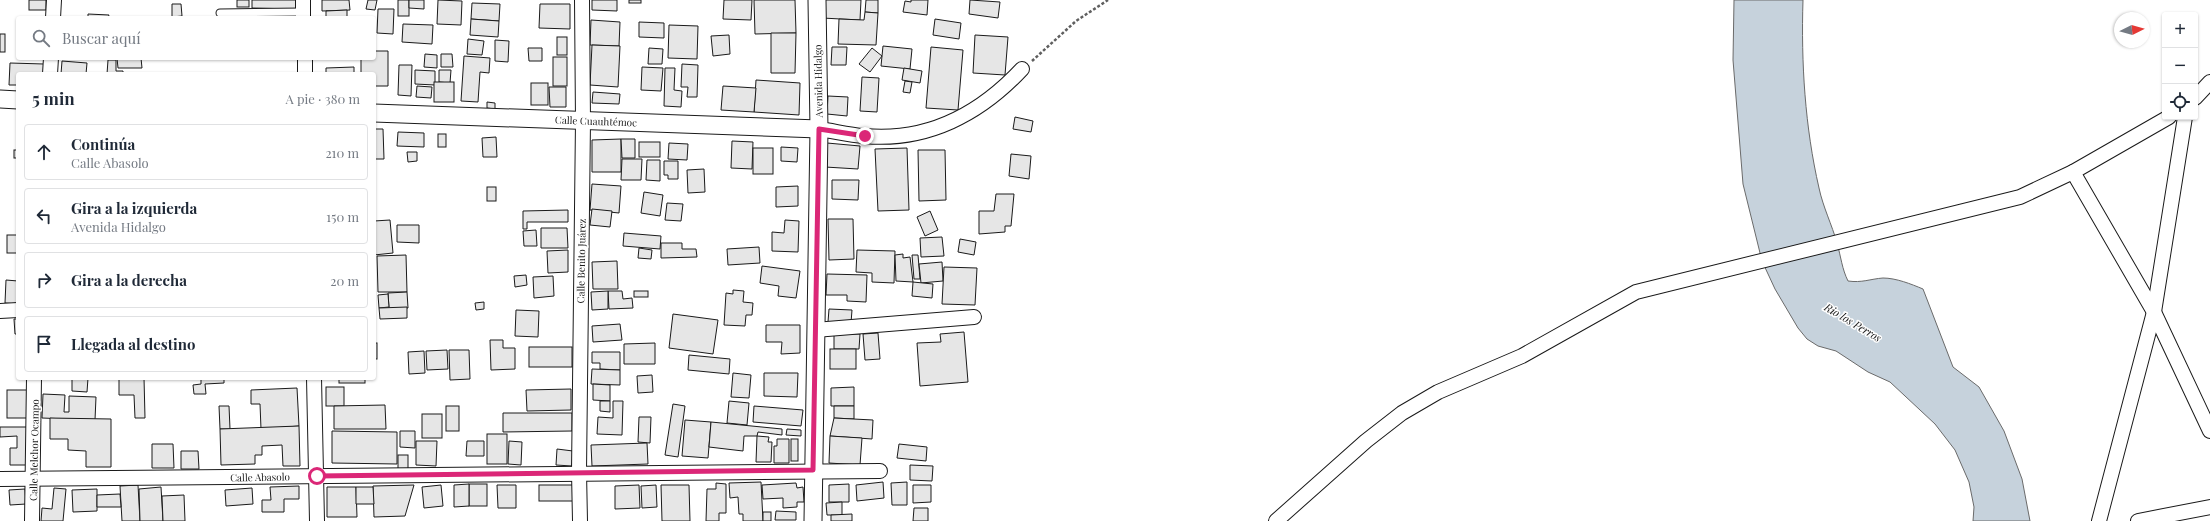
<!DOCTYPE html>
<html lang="es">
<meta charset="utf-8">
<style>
body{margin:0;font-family:"Playfair Display",serif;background:#f6f6f7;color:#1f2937}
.controls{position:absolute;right:12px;top:12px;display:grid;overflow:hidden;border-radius:4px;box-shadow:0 1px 3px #0004}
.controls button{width:36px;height:36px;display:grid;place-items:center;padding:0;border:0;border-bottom:1px solid #e0e1e3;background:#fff;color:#1f2937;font:20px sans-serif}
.compass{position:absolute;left:2114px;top:12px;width:36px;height:36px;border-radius:50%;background:#fff;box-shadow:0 1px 3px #0004;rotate:85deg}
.stop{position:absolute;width:12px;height:12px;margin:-9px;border:3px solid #db2777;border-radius:50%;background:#fff}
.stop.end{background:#db2777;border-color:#fff;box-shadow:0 1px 4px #0008}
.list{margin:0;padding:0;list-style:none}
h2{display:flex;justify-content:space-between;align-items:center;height:52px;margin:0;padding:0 16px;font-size:17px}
h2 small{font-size:13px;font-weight:400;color:#747a83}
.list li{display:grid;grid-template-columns:26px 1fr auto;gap:12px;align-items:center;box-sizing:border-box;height:56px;margin:0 8px 8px;padding:0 8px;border:1px solid #e0e1e3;border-radius:4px}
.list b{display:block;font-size:15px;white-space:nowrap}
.list p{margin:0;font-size:13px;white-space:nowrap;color:#747a83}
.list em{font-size:13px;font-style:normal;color:#747a83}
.icon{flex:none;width:22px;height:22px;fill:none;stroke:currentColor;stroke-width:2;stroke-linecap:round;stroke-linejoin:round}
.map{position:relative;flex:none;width:2210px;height:521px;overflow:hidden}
.search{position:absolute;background:#fff;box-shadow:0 1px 3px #0004;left:16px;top:16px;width:360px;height:44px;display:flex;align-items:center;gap:10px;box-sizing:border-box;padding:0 14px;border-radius:4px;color:#747a83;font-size:15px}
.panel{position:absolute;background:#fff;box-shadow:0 1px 3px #0004;left:16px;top:72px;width:360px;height:308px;border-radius:4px}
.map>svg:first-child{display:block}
</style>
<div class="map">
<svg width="2210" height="521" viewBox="0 0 2210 521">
<rect width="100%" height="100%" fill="#fff"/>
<path fill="#c6d2dc" stroke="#6a6a6a" d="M1734 0H1803C1801 63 1805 127 1819 188 1823 207 1832 225 1837 243 1841 257 1842 269 1848 281 1862 283 1870 279 1883 278 1896 278 1911 284 1923 289L1953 367 1979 387 2004 431 2022 479 2030 521H1973L1974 507 1969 482 1955 450 1935 424 1890 382 1868 372 1836 351 1818 346 1807 339 1798 328 1775 289 1762 261 1743 184 1733 60Z"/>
<g fill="#e6e6e6" stroke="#1a1a1a">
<rect x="29" y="0" width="17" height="10"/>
<rect x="237" y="0" width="12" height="7"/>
<polygon points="252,0 296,0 296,9 252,8"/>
<polygon points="322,0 349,0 350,10 322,11"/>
<polygon points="368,0 377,0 375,10 366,9"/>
<rect x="398" y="0" width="11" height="16"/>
<polygon points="409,0 424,0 424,9 409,8"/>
<polygon points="438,0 462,1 461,25 437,24"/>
<polygon points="592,0 617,0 617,11 592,10"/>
<rect x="629" y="0" width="12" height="3"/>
<polygon points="724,0 752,0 751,20 723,19"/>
<polygon points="754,0 795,0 796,33 755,34"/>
<polygon points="823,0 861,0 860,20 822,18"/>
<polygon points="866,0 878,0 878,13 865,12"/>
<polygon points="911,0 928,0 927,15 903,12 905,1 911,2"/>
<polygon points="970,0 1000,2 998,18 969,14"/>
<polygon points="472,3 500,4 499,21 471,19"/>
<polygon points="172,4 181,4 182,16 172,17"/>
<polygon points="540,4 570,4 570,29 539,28"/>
<polygon points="378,9 394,9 393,34 377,33"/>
<polygon points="347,10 347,18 326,18 326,11"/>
<polygon points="865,12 878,13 876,45 838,44 839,19 864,20"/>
<polygon points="88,14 109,15 108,18 88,18"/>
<polygon points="272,16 272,18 238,18 238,17"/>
<polygon points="471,19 499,21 498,37 470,35"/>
<polygon points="935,19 961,23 959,39 933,35"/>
<polygon points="591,20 620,22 619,46 590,45"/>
<polygon points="639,22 664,23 664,38 639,37"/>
<polygon points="403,24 433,25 432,44 402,42"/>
<polygon points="669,25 698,26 697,59 668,58"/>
<polygon points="771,33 796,33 795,73 771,73"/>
<rect x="0" y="34" width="5" height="18"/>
<polygon points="729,35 730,54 713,56 711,36"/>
<polygon points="975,35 1008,37 1005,75 973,73"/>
<rect x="557" y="37" width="10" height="18"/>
<polygon points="468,39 484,41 482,55 467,54"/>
<polygon points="495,40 509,41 508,62 495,61"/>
<polygon points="592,45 620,46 618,87 590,85"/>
<polygon points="883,46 912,49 910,69 881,66"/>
<polygon points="832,47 847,47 846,65 831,65"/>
<polygon points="931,47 963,50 958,110 926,108"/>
<polygon points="528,48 542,48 542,61 529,61"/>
<polygon points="649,48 663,49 662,64 648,64"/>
<polygon points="872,48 882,56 870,72 859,64"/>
<polygon points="374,51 388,51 388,86 374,86 374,74 361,74 361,58 374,58"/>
<polygon points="425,54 437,55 437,68 424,67"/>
<polygon points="441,54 452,54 453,67 441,67"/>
<polygon points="464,56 490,58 489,73 480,72 478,102 461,101"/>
<rect x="553" y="57" width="14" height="29"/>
<polygon points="117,58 141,58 142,68 118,68"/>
<polygon points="108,60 116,60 116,71 123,71 123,74 107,74"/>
<polygon points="62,61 87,63 86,74 61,74"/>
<polygon points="10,63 44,64 44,74 18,74 18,85 9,85"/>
<polygon points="682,64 698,65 697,97 687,97 688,87 681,87"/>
<polygon points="399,65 412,65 411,96 398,95"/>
<polygon points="354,67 354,74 326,74 326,68"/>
<polygon points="642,67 663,68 661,91 641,90"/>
<polygon points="665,68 675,68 674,90 682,91 681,107 664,106"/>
<polygon points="904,68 922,71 920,83 902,80"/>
<polygon points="415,70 435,71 435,85 415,84"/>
<polygon points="439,70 451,70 450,83 439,82"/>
<polygon points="862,77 879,78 877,112 860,111"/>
<polygon points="756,80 800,83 799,115 754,112"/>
<polygon points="905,81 912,82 910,93 903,92"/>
<rect x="434" y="82" width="20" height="20"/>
<rect x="531" y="83" width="17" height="22"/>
<polygon points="417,86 432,87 431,98 416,97"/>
<polygon points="723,86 756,88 754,112 721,110"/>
<polygon points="549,87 566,87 566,107 550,107"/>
<polygon points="593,92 620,94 619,104 592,103"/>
<polygon points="828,96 848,97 847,116 827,114"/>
<polygon points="487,102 495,103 495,109 487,108"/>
<polygon points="1015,117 1033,121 1031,132 1013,129"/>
<polygon points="374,129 383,129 384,159 374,159"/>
<polygon points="398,132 424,133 424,147 397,146"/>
<rect x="438" y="134" width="8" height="13"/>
<polygon points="496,137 497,157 483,157 482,138"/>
<polygon points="621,139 621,172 592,172 592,140"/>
<polygon points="621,139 635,139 635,158 622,158"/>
<polygon points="732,141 753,142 752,169 731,168"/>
<rect x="639" y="142" width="21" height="15"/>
<polygon points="669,143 688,144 687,160 668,159"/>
<polygon points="827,143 860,146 858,169 825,167"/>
<polygon points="781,147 798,148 797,162 781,161"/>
<rect x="753" y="148" width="20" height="26"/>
<polygon points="907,148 909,210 878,211 875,149"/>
<rect x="14" y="150" width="4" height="8"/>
<polygon points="918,150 945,150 946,200 919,201"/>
<polygon points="407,152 417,152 417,161 408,162"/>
<polygon points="1011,154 1031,156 1029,179 1009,176"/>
<polygon points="622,159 642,159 641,180 621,180"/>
<polygon points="647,160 660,160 660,181 646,180"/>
<polygon points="664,161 678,161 678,179 668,179 668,175 664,175"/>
<polygon points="704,169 705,192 688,193 687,170"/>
<polygon points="832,180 859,180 858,200 832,199"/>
<polygon points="592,184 621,186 619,213 590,210"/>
<polygon points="798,186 798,206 776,207 776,187"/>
<rect x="487" y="187" width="9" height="14"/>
<polygon points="644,192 663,195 660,216 641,213"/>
<polygon points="996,194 1014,194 1011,226 1005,226 1005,232 979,234 979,211 994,211"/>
<polygon points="667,203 683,204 681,221 665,220"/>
<polygon points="592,209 612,211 610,227 590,225"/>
<polygon points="568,210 568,222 527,222 527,229 523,229 523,211"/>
<polygon points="930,211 938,230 925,236 917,217"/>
<polygon points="828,219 853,219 854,259 829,260"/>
<polygon points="390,220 393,253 374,255 374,221"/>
<polygon points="785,220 799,221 798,252 772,251 772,232 784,233"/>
<polygon points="397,225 419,225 419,243 397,242"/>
<polygon points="541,228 567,228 568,248 541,248"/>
<polygon points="536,230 537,246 524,246 523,231"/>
<polygon points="624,233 661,236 660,249 623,246"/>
<rect x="7" y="235" width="11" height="18"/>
<polygon points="942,237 944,256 921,257 920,238"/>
<polygon points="960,239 976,242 974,255 958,252"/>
<polygon points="661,243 682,243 682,249 696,249 697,257 661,258"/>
<polygon points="759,247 760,263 728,265 727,249"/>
<polygon points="639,248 652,250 651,259 638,258"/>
<polygon points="568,250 568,272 548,273 547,251"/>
<polygon points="857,250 895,251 894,283 872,282 872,273 856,272"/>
<polygon points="903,254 903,258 910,257 913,282 896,281 895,255"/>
<polygon points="406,255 407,292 378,292 377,256"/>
<polygon points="912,255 918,255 920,279 914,279"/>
<polygon points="617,261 618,289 593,289 592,262"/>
<polygon points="942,262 943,281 921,283 919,264"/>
<polygon points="762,266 800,271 796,298 778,296 779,286 760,283"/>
<polygon points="944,267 977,268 975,305 942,304"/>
<polygon points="827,274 867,275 866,302 847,301 847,295 826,295"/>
<polygon points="526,275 527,285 515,287 514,276"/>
<polygon points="553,276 554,296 534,298 533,277"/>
<polygon points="6,280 18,281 18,304 5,303"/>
<polygon points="913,282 933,284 932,298 912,296"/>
<polygon points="733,290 744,291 743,302 753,303 752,315 746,315 745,326 724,325 726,293 733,294"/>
<polygon points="608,291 622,291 623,299 632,298 633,308 609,309"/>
<polygon points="608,291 608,309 592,310 591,292"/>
<rect x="634" y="291" width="14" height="6"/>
<polygon points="407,292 408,308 389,309 388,293"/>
<polygon points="388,294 389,307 379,308 378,295"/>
<polygon points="484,302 484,309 476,310 475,303"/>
<polygon points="407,307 407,318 380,319 379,308"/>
<polygon points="829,309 852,310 851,323 828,322"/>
<polygon points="516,310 539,311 538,337 515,336"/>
<polygon points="673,314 718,320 713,354 669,348"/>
<polygon points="14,319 18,319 18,334 15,334"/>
<polygon points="620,324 622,340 593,342 592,326"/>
<polygon points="766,325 800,325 800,353 781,354 782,342 766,342"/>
<polygon points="964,332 968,382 920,386 917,343 941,342 940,334"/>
<polygon points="878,333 880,359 865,360 863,334"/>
<polygon points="834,334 860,334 859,349 834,349"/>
<polygon points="490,340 503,340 503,348 515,348 515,369 491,370"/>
<rect x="374" y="343" width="3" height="16"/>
<polygon points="655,343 655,364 624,364 624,344"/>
<rect x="529" y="347" width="43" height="20"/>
<rect x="830" y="349" width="26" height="20"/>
<polygon points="447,350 448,369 427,370 426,351"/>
<polygon points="449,350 469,350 470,379 450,380"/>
<polygon points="424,351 425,373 409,374 408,352"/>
<polygon points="592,352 620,352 620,370 600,369 600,363 592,363"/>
<polygon points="689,355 730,359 729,374 688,370"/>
<polygon points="592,369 620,370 620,385 591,384"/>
<polygon points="733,373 751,375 749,398 731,397"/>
<polygon points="764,373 798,373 797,397 764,396"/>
<polygon points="652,375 653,392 638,393 637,376"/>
<polygon points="72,378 88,378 87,392 72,391"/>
<polygon points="119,378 144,378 145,418 135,418 134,395 119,395"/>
<polygon points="201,378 224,378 224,383 205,384 206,394 194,394 193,385 201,384"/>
<rect x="339" y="378" width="26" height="5"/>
<polygon points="593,384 610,385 610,401 593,400"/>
<rect x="326" y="387" width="18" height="19"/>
<polygon points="854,387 854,406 831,406 831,388"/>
<polygon points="297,388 299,426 261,429 260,404 251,404 251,390"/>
<polygon points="571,389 571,410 527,411 526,390"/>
<rect x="7" y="390" width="24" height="28"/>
<polygon points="43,394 65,395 64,412 69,412 69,396 96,397 95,420 42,418"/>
<polygon points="600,401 610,401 610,412 600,411"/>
<polygon points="613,401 623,401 622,435 597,434 598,417 613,418"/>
<polygon points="729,401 749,403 747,425 727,423"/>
<polygon points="673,404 685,406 678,457 665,455"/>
<polygon points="385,405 386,429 334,429 334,406"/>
<polygon points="219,406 229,406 230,429 220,429"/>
<rect x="446" y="406" width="13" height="25"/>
<polygon points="754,406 803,410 801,426 753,422"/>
<polygon points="834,406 854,406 854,419 834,418"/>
<polygon points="503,413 572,413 572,431 503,432"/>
<rect x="422" y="414" width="20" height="24"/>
<polygon points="639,417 651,417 650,443 638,442"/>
<polygon points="50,418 111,419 111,467 86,467 86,451 68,450 68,439 50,439"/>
<polygon points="834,418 873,420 872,439 830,436"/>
<polygon points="685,420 711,422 708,458 682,456"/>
<polygon points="711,422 782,429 782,435 758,432 757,436 744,436 743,451 709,447"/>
<polygon points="299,426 300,466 283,466 282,445 262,446 262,455 255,455 255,464 221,465 220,429"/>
<polygon points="0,427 27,427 28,465 10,465 10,448 17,448 17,436 0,437"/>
<polygon points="787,429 801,430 801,436 786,435"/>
<polygon points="332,431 397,432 397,464 332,463"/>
<polygon points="400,431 415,431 415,448 400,447"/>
<rect x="487" y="434" width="20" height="30"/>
<polygon points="757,436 769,437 768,442 772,442 771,462 756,462"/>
<polygon points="830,436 862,438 860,465 829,463"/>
<polygon points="777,439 789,439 789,463 774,463 774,446 777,446"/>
<rect x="791" y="439" width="7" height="22"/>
<polygon points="416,441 437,441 436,466 416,465"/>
<polygon points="467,441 484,441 484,456 466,456"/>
<polygon points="509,441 522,442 521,465 508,464"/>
<polygon points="647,443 648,464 592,466 591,445"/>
<polygon points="152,444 173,444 174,468 152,468"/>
<polygon points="899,444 927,447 926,461 897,458"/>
<polygon points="557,449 573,451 572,466 556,465"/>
<polygon points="181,451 198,451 199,469 181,469"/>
<rect x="398" y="455" width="10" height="14"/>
<polygon points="910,465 933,466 932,481 910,480"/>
<polygon points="761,482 763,521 743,521 743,514 739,514 738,497 730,498 729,483"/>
<polygon points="883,482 884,498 857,501 856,485"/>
<polygon points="907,482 907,505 892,505 891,483"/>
<polygon points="716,483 726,484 726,513 719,513 719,521 706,521 707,489 716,489"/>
<polygon points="796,483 797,488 803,487 804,502 797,502 797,507 783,508 783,498 763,499 762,485"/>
<rect x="469" y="484" width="18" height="22"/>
<polygon points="469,484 469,506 454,507 454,485"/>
<polygon points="849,484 849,502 829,502 829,485"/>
<polygon points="138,485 140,521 122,521 120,486"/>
<polygon points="414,485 405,516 374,517 373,486"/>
<polygon points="441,485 443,506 424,508 422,487"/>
<polygon points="497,485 516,485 516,508 498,508"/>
<rect x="539" y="485" width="34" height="16"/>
<polygon points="639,485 640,508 615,509 615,486"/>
<polygon points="656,485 657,507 642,508 641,486"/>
<polygon points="661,485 689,485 690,521 662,521"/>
<polygon points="913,485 931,485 931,502 913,503"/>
<polygon points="299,486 299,499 284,499 284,512 262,512 262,500 271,500 270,487"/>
<polygon points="161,487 163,521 140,521 139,489"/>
<polygon points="327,487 356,487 357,517 327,517"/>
<polygon points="356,487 373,487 374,504 356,504"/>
<polygon points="54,488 66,489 63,521 41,521 42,508 52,509"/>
<polygon points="252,488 253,504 226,506 225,490"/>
<polygon points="25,489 26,504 10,505 9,490"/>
<polygon points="97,489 97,511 73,512 72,490"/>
<polygon points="120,494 121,507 97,507 97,495"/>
<polygon points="184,495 185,521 163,521 162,496"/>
<polygon points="842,502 842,515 827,515 826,503"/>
<polygon points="914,508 928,508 928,521 913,521"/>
<polygon points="776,511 796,512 796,520 775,520"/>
<rect x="763" y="512" width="8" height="9"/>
<polygon points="852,514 852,521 831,521 831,515"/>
</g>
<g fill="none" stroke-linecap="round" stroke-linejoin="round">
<defs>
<polyline id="service" points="220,13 303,12"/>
<g id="minor">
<polyline points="303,0 303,18"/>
<polyline points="53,18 54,0"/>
<polyline points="305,58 305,74"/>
<polyline points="50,74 51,58"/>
<polyline points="2195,98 2210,82"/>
<path d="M819 129C834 131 849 135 864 136 927 142 980 114 1022 69"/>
<polyline points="2073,172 2154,312 2210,431"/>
<polyline points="0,311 18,310"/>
<polyline points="815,330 974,317"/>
<polyline points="314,378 317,521"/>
<polyline points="0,479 880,471"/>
<polyline points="32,521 34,378"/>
<polyline points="580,521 579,472 583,121 582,0"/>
<polyline points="1276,521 1366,441 1402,413 1438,392 1522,356 1636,292 2020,197 2073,172 2169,117"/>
<polyline points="2099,521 2154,312 2185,117"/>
<polyline points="2138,521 2210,507"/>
</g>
<g id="tertiary">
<polyline points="0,99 18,100"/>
<polyline points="374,113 819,129"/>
<polyline points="813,521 819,129 817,0"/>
</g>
</defs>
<use href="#service" stroke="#1a1a1a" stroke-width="9"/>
<use href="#minor" stroke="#1a1a1a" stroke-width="16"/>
<use href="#tertiary" stroke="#1a1a1a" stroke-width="19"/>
<polyline stroke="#5f5f5f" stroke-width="2.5" stroke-dasharray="3 2" stroke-linecap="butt" points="1032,61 1076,21 1108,0"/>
<use href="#service" stroke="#fff" stroke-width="7"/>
<use href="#minor" stroke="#fff" stroke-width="14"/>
<use href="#tertiary" stroke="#fff" stroke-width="17"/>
</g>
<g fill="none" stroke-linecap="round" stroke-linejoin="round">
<polyline stroke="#db2777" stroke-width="5" points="317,476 813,470 819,129 865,136"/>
</g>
<g text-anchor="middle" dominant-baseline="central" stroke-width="3" stroke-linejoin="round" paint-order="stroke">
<g font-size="10" fill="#1a1a1a" stroke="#fff">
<text transform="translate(818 81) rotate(-91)">Avenida Hidalgo</text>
<text transform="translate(596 121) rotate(2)">Calle Cuauhtémoc</text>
<text transform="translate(581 261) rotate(-89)">Calle Benito Juárez</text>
<text transform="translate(34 450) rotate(-89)">Calle Melchor Ocampo</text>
<text transform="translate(260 477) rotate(-1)">Calle Abasolo</text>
</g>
<g font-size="11" font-style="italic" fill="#1a1a1a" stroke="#fff">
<text transform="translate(1853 322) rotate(31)">Rio los Perros</text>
</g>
</g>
</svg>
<div class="controls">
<button>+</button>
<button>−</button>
<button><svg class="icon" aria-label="locate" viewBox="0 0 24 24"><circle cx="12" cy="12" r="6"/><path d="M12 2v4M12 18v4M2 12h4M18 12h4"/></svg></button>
</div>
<svg class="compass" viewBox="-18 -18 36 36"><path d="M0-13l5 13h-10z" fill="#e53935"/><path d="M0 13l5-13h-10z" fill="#747a83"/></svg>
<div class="stop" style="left:317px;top:476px"></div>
<div class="stop end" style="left:865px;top:136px"></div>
<div class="search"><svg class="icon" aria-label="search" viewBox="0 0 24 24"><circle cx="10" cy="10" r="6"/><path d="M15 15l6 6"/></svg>Buscar aquí</div>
<section class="panel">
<h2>5 min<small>A pie · 380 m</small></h2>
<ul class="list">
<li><svg class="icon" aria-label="ahead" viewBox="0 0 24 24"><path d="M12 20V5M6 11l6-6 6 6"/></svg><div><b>Continúa</b><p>Calle Abasolo</p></div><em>210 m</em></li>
<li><svg class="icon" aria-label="left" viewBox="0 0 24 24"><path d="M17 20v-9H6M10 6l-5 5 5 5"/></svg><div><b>Gira a la izquierda</b><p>Avenida Hidalgo</p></div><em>150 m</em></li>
<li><svg class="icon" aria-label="right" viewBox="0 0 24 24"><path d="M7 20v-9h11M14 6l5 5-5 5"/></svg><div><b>Gira a la derecha</b></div><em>20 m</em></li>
<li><svg class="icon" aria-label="arrive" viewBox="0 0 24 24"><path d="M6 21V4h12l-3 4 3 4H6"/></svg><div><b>Llegada al destino</b></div></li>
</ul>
</section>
</div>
